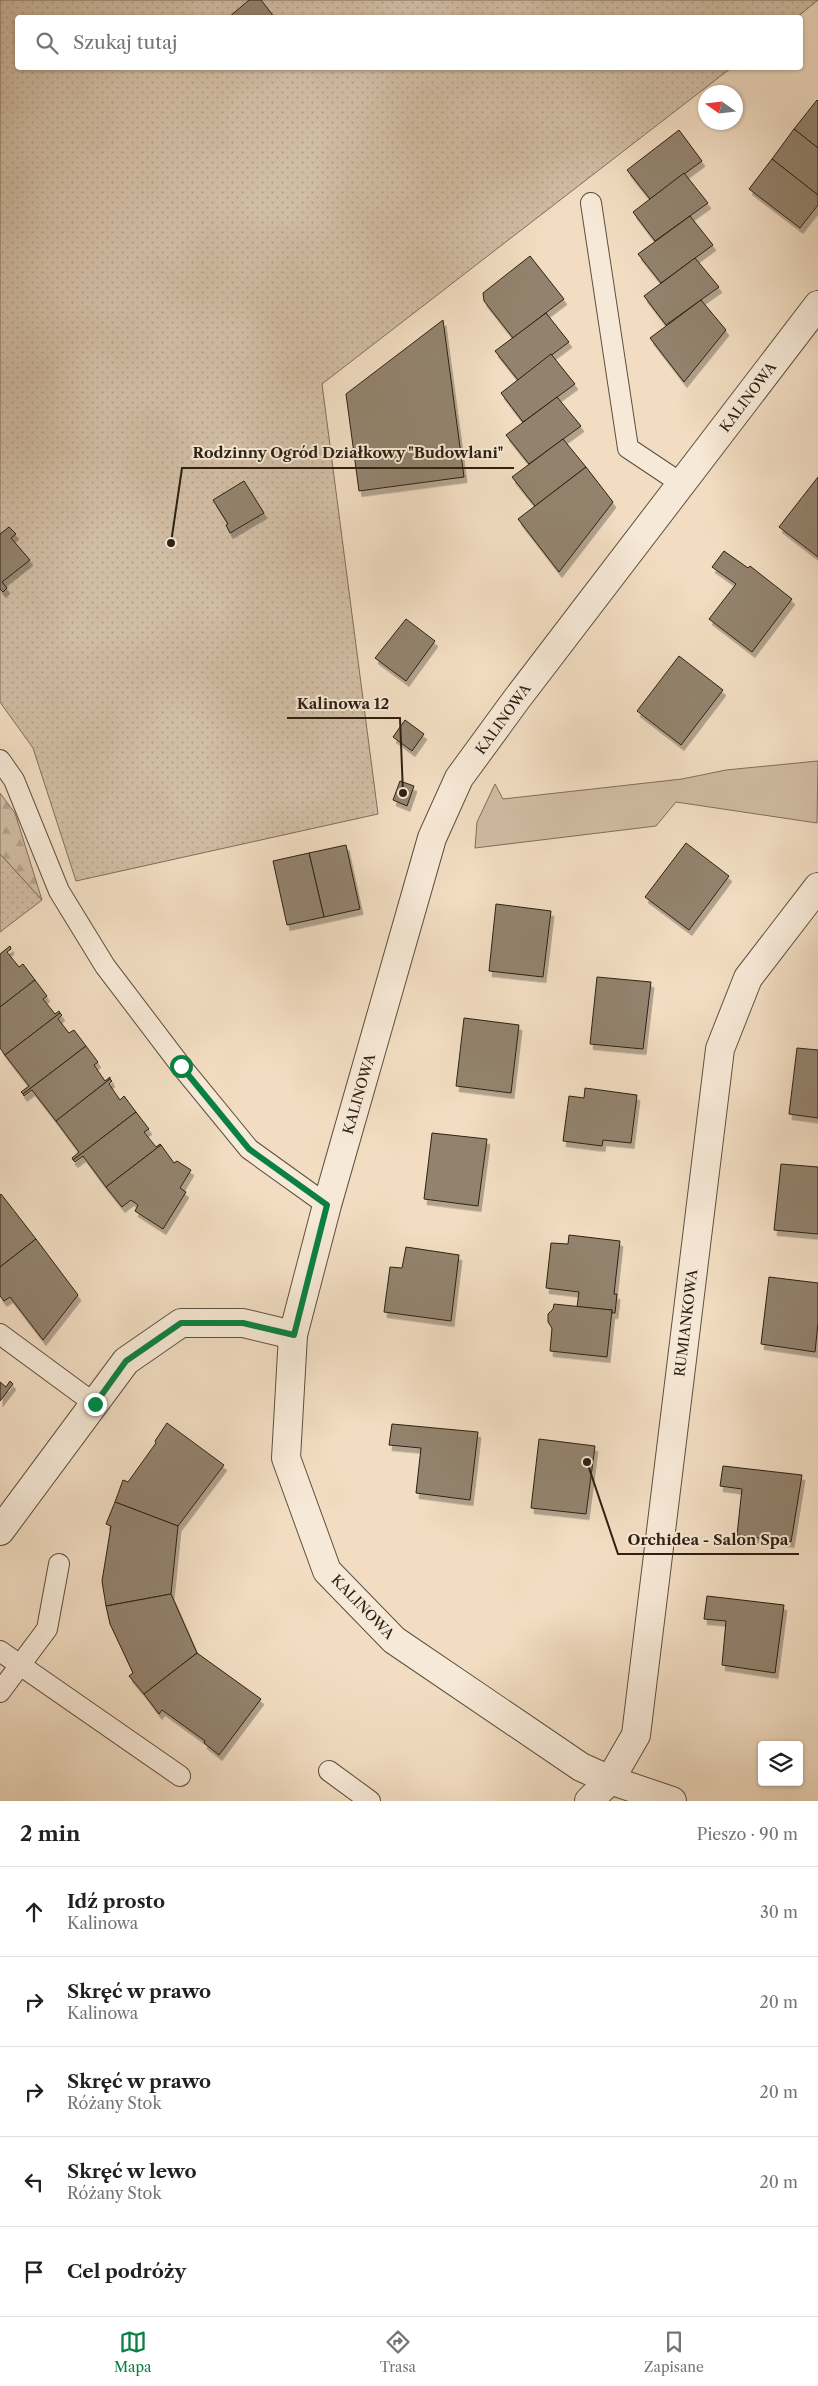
<!DOCTYPE html>
<html lang="pl">
<meta charset="utf-8">
<style>
body{margin:0;font-family:"Libre Caslon Text",serif;background:#f6f6f6;color:#202124}
.controls{position:absolute;right:15px;bottom:15px;display:grid;overflow:hidden;border-radius:5px;box-shadow:0 1px 4px #0004}
.controls button{width:45px;height:45px;display:grid;place-items:center;padding:0;border:0;border-bottom:1px solid #e0e0e0;background:#fff;color:#202124;font:25px sans-serif}
.compass{position:absolute;left:698px;top:85px;width:45px;height:45px;border-radius:50%;background:#fff;box-shadow:0 1px 4px #0004;rotate:284deg}
.stop{position:absolute;width:15px;height:15px;margin:-11px;border:4px solid #0b8043;border-radius:50%;background:#fff}
.stop.end{background:#0b8043;border-color:#fff;box-shadow:0 1px 5px #0008}
.list{margin:0;padding:0;list-style:none}
h2{display:flex;justify-content:space-between;align-items:center;height:65px;margin:0;padding:0 20px;font-size:21px}
h2 small{font-size:16px;font-weight:400;color:#757577}
.list li{display:grid;grid-template-columns:32px 1fr auto;gap:15px;align-items:center;box-sizing:border-box;height:90px;padding:0 20px;border-top:1px solid #e0e0e0}
.list b{display:block;font-size:19px;white-space:nowrap}
.list p{margin:0;font-size:16px;white-space:nowrap;color:#757577}
.list em{font-size:16px;font-style:normal;color:#757577}
.icon{flex:none;width:28px;height:28px;fill:none;stroke:currentColor;stroke-width:2;stroke-linecap:round;stroke-linejoin:round}
.map{position:relative;flex:none;width:818px;height:1801px;overflow:hidden}
.search{position:absolute;background:#fff;box-shadow:0 1px 4px #0004;left:15px;right:15px;top:15px;height:55px;display:flex;align-items:center;gap:12px;box-sizing:border-box;padding:0 18px;border-radius:5px;color:#757577;font-size:19px}
.sheet{height:515px;background:#fff}
nav{display:flex;justify-content:space-around;align-items:center;box-sizing:border-box;height:70px;border-top:1px solid #e0e0e0;background:#fff;font-size:14px;color:#757577}
nav a{display:grid;justify-items:center;gap:2px}
nav .on{color:#0b8043}
.map>svg:first-child{display:block}
</style>
<div class="map">
<svg width="818" height="1801" viewBox="0 0 818 1801">
<defs>
<pattern id="forest-firs" width="22" height="20" patternUnits="userSpaceOnUse" patternTransform="scale(1.25)"><rect width="22" height="20" fill="#d1bda4"/><path d="M5 1l3.5 6h-7zM16 11l3.5 6h-7z" fill="#b4a28c"/></pattern>
<pattern id="garden-dots" width="8" height="8" patternUnits="userSpaceOnUse" patternTransform="scale(1.25)"><rect width="8" height="8" fill="#d1bda4"/><path d="M2 2h.1M6 6h.1" fill="none" stroke="#b4a28c" stroke-width="1.8" stroke-linecap="round"/></pattern>
<filter id="shadow"><feDropShadow dx="3" dy="5.5" stdDeviation="0" flood-color="#0004"/></filter>
</defs>
<rect width="100%" height="100%" fill="#f2ddc2"/>
<filter id="stains"><feTurbulence type="fractalNoise" baseFrequency=".004" numOctaves="4"/><feColorMatrix values="0 0 0 0 .2 0 0 0 0 .09 0 0 0 0 .02 0 0 0 .5 -.17"/></filter>
<radialGradient id="worn" r=".72"><stop offset=".6" stop-color="#630" stop-opacity="0"/><stop offset="1" stop-color="#630" stop-opacity=".3"/></radialGradient>
<polygon fill="#d1bda4" stroke="#7f6f5b" points="818,761 817,823 676,802 656,826 475,848 477,822 495,784 503,799 682,779 726,770"/>
<polygon fill="url(#forest-firs)" stroke="#7f6f5b" points="0,793 15,813 42,900 0,854"/>
<g fill="url(#garden-dots)" stroke="#7f6f5b">
<polygon points="0,0 818,0 796,18 18,18 18,68 731,68 322,384 378,814 76,881 33,748 0,702"/>
<polygon points="0,854 42,900 0,932"/>
</g>
<g fill="#93836e" stroke="#2d2112" filter="url(#shadow)">
<polygon points="249,0 261,0 275,18 228,18"/>
<polygon points="817,100 818,101 818,148 794,129"/>
<polygon points="794,129 818,148 818,195 772,159"/>
<polygon points="679,130 702,161 650,199 627,170"/>
<polygon points="772,159 818,195 818,205 800,228 749,189"/>
<polygon points="684,173 708,203 655,241 633,212"/>
<polygon points="690,216 713,245 661,283 638,254"/>
<polygon points="530,256 564,299 513,338 484,301 483,293"/>
<polygon points="695,258 719,287 666,325 644,296"/>
<polygon points="701,300 726,330 684,382 650,338"/>
<polygon points="546,313 569,342 518,380 495,351"/>
<polygon points="443,320 464,477 359,491 346,394"/>
<polygon points="551,354 575,384 523,422 501,393"/>
<polygon points="557,397 581,426 529,464 506,435"/>
<polygon points="563,439 586,467 535,506 512,477"/>
<polygon points="586,467 613,502 559,572 518,519"/>
<polygon points="818,477 818,557 779,527"/>
<polygon points="244,481 264,513 230,533 226,525 228,524 213,500"/>
<polygon points="9,527 16,534 11,538 30,560 2,582 7,588 3,592 0,589 0,534"/>
<polygon points="724,551 748,568 750,566 792,599 752,652 709,619 736,584 712,567"/>
<polygon points="406,619 435,641 406,681 375,658"/>
<polygon points="679,656 723,690 681,745 637,711"/>
<polygon points="405,720 424,734 412,751 393,737"/>
<polygon points="400,781 414,786 407,806 393,800"/>
<polygon points="686,843 729,876 689,930 645,897"/>
<polygon points="346,845 360,909 324,917 309,853"/>
<polygon points="309,853 324,917 287,925 273,861"/>
<polygon points="496,904 551,911 543,977 489,971"/>
<polygon points="10,946 11,949 7,952 19,967 23,964 35,980 0,1007 0,954"/>
<polygon points="597,977 651,982 643,1049 590,1044"/>
<polygon points="35,980 47,996 43,999 55,1014 59,1011 60,1013 5,1055 0,1048 0,1007"/>
<polygon points="60,1013 62,1015 58,1019 69,1033 74,1030 86,1046 23,1094 21,1092 29,1086 5,1055"/>
<polygon points="464,1018 519,1025 511,1093 456,1086"/>
<polygon points="86,1046 98,1062 94,1065 105,1081 110,1077 110,1079 56,1121 32,1090 24,1096 23,1094"/>
<polygon points="797,1048 818,1050 818,1118 789,1114"/>
<polygon points="110,1079 112,1081 109,1084 120,1100 124,1096 136,1112 73,1160 72,1158 79,1152 56,1121"/>
<polygon points="585,1088 637,1095 631,1143 603,1140 602,1146 563,1141 569,1096 584,1098"/>
<polygon points="136,1112 149,1129 144,1132 156,1147 160,1144 161,1145 106,1187 83,1156 75,1162 73,1160"/>
<polygon points="432,1133 487,1139 478,1206 424,1199"/>
<polygon points="161,1145 174,1163 177,1161 191,1170 180,1188 186,1192 163,1229 135,1211 138,1205 131,1200 122,1207 106,1187"/>
<polygon points="781,1164 818,1167 818,1234 774,1230"/>
<polygon points="1,1194 36,1239 0,1267 0,1195"/>
<polygon points="569,1235 620,1241 614,1294 617,1294 615,1313 612,1313 612,1310 577,1307 579,1292 546,1288 551,1243 568,1244"/>
<polygon points="36,1239 78,1295 43,1340 10,1297 4,1301 0,1296 0,1267"/>
<polygon points="406,1247 459,1255 451,1321 384,1312 390,1267 402,1268"/>
<polygon points="769,1277 818,1283 818,1323 815,1352 761,1344"/>
<polygon points="554,1304 612,1310 607,1357 550,1351 552,1328 548,1322 548,1314 553,1309"/>
<polygon points="10,1381 13,1384 0,1401 0,1382 6,1387"/>
<polygon points="167,1423 224,1465 178,1526 115,1502 123,1480 128,1482 156,1443 155,1441"/>
<polygon points="392,1424 478,1432 470,1500 416,1493 421,1448 389,1445"/>
<polygon points="539,1439 595,1446 586,1514 531,1508"/>
<polygon points="723,1466 802,1475 791,1542 737,1535 742,1489 720,1486"/>
<polygon points="115,1502 178,1526 171,1594 106,1606 102,1581 111,1526 106,1524"/>
<polygon points="171,1594 197,1653 144,1694 129,1676 133,1673 110,1624 106,1606"/>
<polygon points="707,1596 784,1605 775,1673 722,1665 726,1621 704,1619"/>
<polygon points="197,1653 261,1699 219,1755 204,1743 205,1741 162,1710 159,1714 144,1694"/>
</g>
<g fill="none" stroke-linecap="round" stroke-linejoin="round">
<defs>
<g id="lane">
<polyline points="591,203 628,448 682,484"/>
<polyline points="0,760 14,780 59,891 105,966 181,1066 249,1149 327,1205"/>
<polyline points="0,1334 95,1404"/>
<polyline points="0,1651 180,1776"/>
<polyline points="0,1692 47,1629 59,1564"/>
<polyline points="329,1771 370,1801"/>
</g>
<g id="street">
<polyline points="0,1531 126,1361 181,1323 243,1323 293,1335"/>
<polyline points="589,1801 610,1780 636,1735 720,1049 748,978 818,887"/>
<polyline points="672,1801 610,1780 581,1767 394,1640 327,1571 286,1458 293,1335 327,1205 432,838 459,778 516,700 818,305"/>
</g>
</defs>
<use href="#lane" stroke="#5e503e" stroke-width="22"/>
<use href="#street" stroke="#5e503e" stroke-width="30"/>
<use href="#lane" stroke="#f7e9d7" stroke-width="20"/>
<use href="#street" stroke="#f7e9d7" stroke-width="28"/>
</g>
<g fill="none" stroke-linecap="round" stroke-linejoin="round">
<polyline stroke="#0b8043" stroke-width="6" points="95,1404 126,1361 181,1323 243,1323 294,1335 327,1205 249,1149 181,1066"/>
</g>
<g text-anchor="middle" dominant-baseline="central" stroke-width="4" stroke-linejoin="round" paint-order="stroke">
<g font-size="14" fill="#2d2112" stroke="#f7e9d7">
<text transform="translate(748 397) rotate(-53)">KALINOWA</text>
<text transform="translate(503 719) rotate(-54)">KALINOWA</text>
<text transform="translate(359 1094) rotate(-74)">KALINOWA</text>
<text transform="translate(686 1323) rotate(-83)">RUMIANKOWA</text>
<text transform="translate(363 1607) rotate(46)">KALINOWA</text>
</g>
</g>
<path fill="none" stroke="#2d2112" stroke-width="2" d="M171 543L182 468H514M403 793L400 718H287M587 1462L618 1554H799"/>
<g fill="#2d2112" stroke="#f7e9d7" stroke-width="2">
<circle cx="171" cy="543" r="5"/>
<circle cx="403" cy="793" r="5"/>
<circle cx="587" cy="1462" r="5"/>
</g>
<g font-size="15" text-anchor="middle" font-weight="bold" fill="#2d2112" stroke="#f7e9d7" stroke-width="4" stroke-linejoin="round" paint-order="stroke">
<text x="348" y="458">Rodzinny Ogród Działkowy "Budowlani"</text>
<text x="343" y="709">Kalinowa 12</text>
<text x="708" y="1545">Orchidea - Salon Spa</text>
</g>
<rect width="100%" height="100%" filter="url(#stains)"/>
<rect width="100%" height="100%" fill="url(#worn)"/>
</svg>
<div class="controls">
<button><svg class="icon" aria-label="layers" viewBox="0 0 24 24"><path d="M12 4l9 5-9 5-9-5zM3 14l9 5 9-5"/></svg></button>
</div>
<svg class="compass" viewBox="-18 -18 36 36"><path d="M0-13l5 13h-10z" fill="#e53935"/><path d="M0 13l5-13h-10z" fill="#757577"/></svg>
<div class="stop" style="left:181px;top:1066px"></div>
<div class="stop end" style="left:95px;top:1404px"></div>
<div class="search"><svg class="icon" aria-label="search" viewBox="0 0 24 24"><circle cx="10" cy="10" r="6"/><path d="M15 15l6 6"/></svg>Szukaj tutaj</div>
</div>
<section class="sheet">
<h2>2 min<small>Pieszo · 90 m</small></h2>
<ul class="list">
<li><svg class="icon" aria-label="ahead" viewBox="0 0 24 24"><path d="M12 20V5M6 11l6-6 6 6"/></svg><div><b>Idź prosto</b><p>Kalinowa</p></div><em>30 m</em></li>
<li><svg class="icon" aria-label="right" viewBox="0 0 24 24"><path d="M7 20v-9h11M14 6l5 5-5 5"/></svg><div><b>Skręć w prawo</b><p>Kalinowa</p></div><em>20 m</em></li>
<li><svg class="icon" aria-label="right" viewBox="0 0 24 24"><path d="M7 20v-9h11M14 6l5 5-5 5"/></svg><div><b>Skręć w prawo</b><p>Różany Stok</p></div><em>20 m</em></li>
<li><svg class="icon" aria-label="left" viewBox="0 0 24 24"><path d="M17 20v-9H6M10 6l-5 5 5 5"/></svg><div><b>Skręć w lewo</b><p>Różany Stok</p></div><em>20 m</em></li>
<li><svg class="icon" aria-label="arrive" viewBox="0 0 24 24"><path d="M6 21V4h12l-3 4 3 4H6"/></svg><div><b>Cel podróży</b></div></li>
</ul>
</section>
<nav>
<a class="on"><svg class="icon" aria-label="map" viewBox="0 0 24 24"><path d="M3 6l6-2 6 2 6-2v14l-6 2-6-2-6 2zM9 4v14M15 6v14"/></svg>Mapa</a>
<a><svg class="icon" aria-label="directions" viewBox="0 0 24 24"><path d="M12 3l9 9-9 9-9-9zM9 14v-3h6M13 9l2 2-2 2"/></svg>Trasa</a>
<a><svg class="icon" aria-label="saved" viewBox="0 0 24 24"><path d="M7 4h10v16l-5-4-5 4z"/></svg>Zapisane</a>
</nav>
